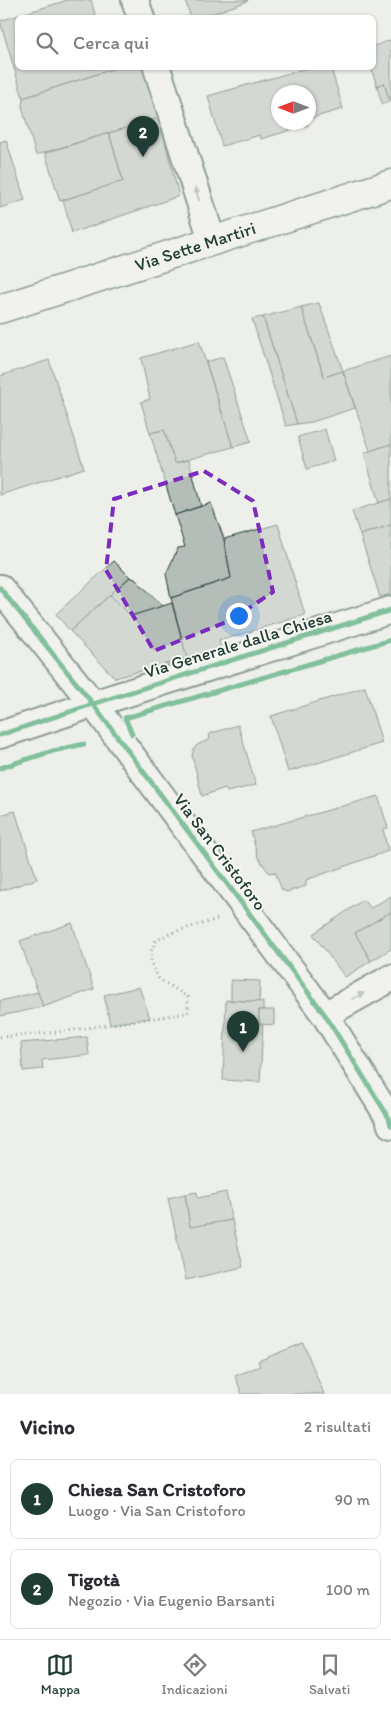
<!DOCTYPE html>
<html lang="it">
<meta charset="utf-8">
<style>
body{margin:0;font-family:Itim,sans-serif;background:#f7f7f7;color:#2b2b33}
.compass{position:absolute;left:271px;top:85px;width:45px;height:45px;border-radius:50%;background:#fff;box-shadow:0 1px 4px #0004;rotate:270deg}
.you{position:absolute;left:238px;top:615px;width:18px;height:18px;margin:-12px;border:4px solid #fff;border-radius:50%;background:#1a73e8;box-shadow:0 0 0 8px #1a73e833}
.badge{display:grid;place-items:center;width:32px;height:32px;border-radius:50%;background:#1f3d34;color:#fff;font-size:16px;font-weight:700}
.pin{position:absolute;translate:-50% -41px;filter:drop-shadow(0 1px 2px #0008)}
.pin::after{content:'';position:absolute;top:26px;width:18px;height:15px;background:inherit;clip-path:polygon(0 0,100% 0,50% 100%)}
.list{margin:0;padding:0;list-style:none}
h2{display:flex;justify-content:space-between;align-items:center;height:65px;margin:0;padding:0 20px;font-size:21px}
h2 small{font-size:16px;font-weight:400;color:#7c7c81}
.list li{display:grid;grid-template-columns:32px 1fr auto;gap:15px;align-items:center;box-sizing:border-box;height:80px;margin:0 10px 10px;padding:0 10px;border:1px solid #e1e1e2;border-radius:8px}
.list b{display:block;font-size:19px;white-space:nowrap}
.list p{margin:0;font-size:16px;white-space:nowrap;color:#7c7c81}
.list em{font-size:16px;font-style:normal;color:#7c7c81}
.icon{flex:none;width:28px;height:28px;fill:none;stroke:currentColor;stroke-width:2;stroke-linecap:round;stroke-linejoin:round}
.map{position:relative;flex:none;width:391px;height:1394px;overflow:hidden}
.search{position:absolute;background:#fff;box-shadow:0 1px 4px #0004;left:15px;right:15px;top:15px;height:55px;display:flex;align-items:center;gap:12px;box-sizing:border-box;padding:0 18px;border-radius:8px;color:#7c7c81;font-size:19px}
.sheet{height:245px;background:#fff}
nav{display:flex;justify-content:space-around;align-items:center;box-sizing:border-box;height:70px;border-top:1px solid #e1e1e2;background:#fff;font-size:14px;color:#7c7c81}
nav a{display:grid;justify-items:center;gap:2px}
nav .on{color:#1f3d34}
.map>svg:first-child{display:block}
</style>
<div class="map">
<svg width="391" height="1394" viewBox="0 0 391 1394">
<rect width="100%" height="100%" fill="#edefea"/>
<filter id="ink" filterUnits="userSpaceOnUse"><feTurbulence type="fractalNoise" baseFrequency=".02" numOctaves="2"/><feDisplacementMap in="SourceGraphic" scale="10" xChannelSelector="R" yChannelSelector="G"/><feConvolveMatrix kernelMatrix="1 2 1 2 8 2 1 2 1" color-interpolation-filters="sRGB"/></filter>
<g filter="url(#ink)">
<g fill="#b4bdb8" stroke="#1f3d34">
<polygon points="68,0 91,0 96,18 18,18 18,68 112,68 113,69 23,98 0,21"/>
<polygon points="185,0 247,0 248,1 200,18 191,18"/>
<polygon points="391,40 391,101 390,102 384,83 377,86 371,68 374,68 374,46"/>
<polygon points="112,68 144,68 159,118 36,155 22,107 23,98 113,69"/>
<polygon points="307,68 331,68 343,109 308,119 308,92 278,92 278,122 307,122 308,125 261,139 260,135 222,146 208,96"/>
<polygon points="384,83 390,102 382,104 377,86"/>
<polygon points="159,118 179,196 72,233 63,200 123,181 109,133"/>
<polygon points="109,133 123,181 60,201 45,153"/>
<polygon points="6,140 25,200 0,208 0,142"/>
<polygon points="319,303 343,371 324,377 301,307"/>
<polygon points="301,307 324,377 343,371 355,408 312,422 297,424 263,317"/>
<polygon points="263,317 297,424 286,426 252,319"/>
<polygon points="199,341 233,447 175,463 164,430 150,433 141,402 150,399 141,358"/>
<polygon points="391,356 391,444 370,451 343,371"/>
<polygon points="223,357 251,442 233,447 206,362"/>
<polygon points="49,360 84,468 0,495 0,376"/>
<polygon points="325,429 334,461 307,469 298,437"/>
<polygon points="164,430 175,463 189,460 201,506 175,515 150,433"/>
<polygon points="391,444 391,499 379,503 364,453"/>
<polygon points="391,499 391,525 360,535 352,511"/>
<polygon points="211,503 224,539 231,578 171,598 166,574 178,548 185,547 175,515"/>
<polygon points="278,524 305,615 219,641 221,648 187,658 171,598 231,578 224,539"/>
<polygon points="391,525 391,594 380,597 360,535"/>
<polygon points="114,561 130,577 70,631 56,614"/>
<polygon points="130,577 135,579 164,607 131,616 110,595"/>
<polygon points="110,595 131,616 172,603 187,658 115,678 70,631"/>
<polygon points="365,687 382,743 288,772 271,716"/>
<polygon points="238,725 256,785 227,792 225,788 202,796 192,755 194,749 197,745 210,739 209,734"/>
<polygon points="378,796 388,828 383,829 388,851 306,880 306,886 287,892 282,890 275,872 269,873 258,857 251,832"/>
<polygon points="15,811 37,879 0,891 0,815"/>
<polygon points="391,896 391,912 355,933 371,961 345,977 313,934 363,900 371,908"/>
<polygon points="391,912 391,949 371,961 355,933"/>
<polygon points="72,923 94,989 43,1007 20,941"/>
<polygon points="231,980 260,981 259,1002 231,1000"/>
<polygon points="139,987 150,1018 110,1024 104,995"/>
<polygon points="38,992 43,1007 0,1016 0,1001"/>
<polygon points="226,1000 263,1002 263,1010 259,1010 259,1024 263,1024 260,1082 223,1080"/>
<polygon points="259,1010 274,1010 274,1025 259,1024"/>
<polygon points="87,1037 89,1055 42,1060 43,1069 23,1071 21,1043"/>
<polygon points="197,1192 198,1198 226,1192 232,1220 190,1227 185,1194"/>
<polygon points="185,1194 190,1227 232,1220 243,1267 186,1280 168,1198"/>
<polygon points="303,1343 324,1394 242,1394 235,1376 260,1366 258,1361"/>
</g>
<g fill="none" stroke-linecap="round" stroke-linejoin="round">
<defs>
<g id="minor">
<polyline points="135,0 141,18"/>
<polyline points="157,68 212,240"/>
<polyline points="0,588 93,704 325,1015 389,1118 391,1125"/>
<polyline points="0,735 93,704 391,610"/>
<polyline points="325,1015 391,978"/>
</g>
<g id="secondary">
<path id="s1" d="M0 309 391 184"/>
</g>
</defs>
<use href="#minor" stroke="#1f3d34" stroke-width="30"/>
<use href="#secondary" stroke="#1f3d34" stroke-width="31"/>
<polyline stroke="#1f3d34" stroke-width="3" stroke-dasharray="1 4" stroke-linecap="butt" points="0,1037 59,1032 188,1013 188,997 159,979 151,963 151,951 156,941 170,933 218,919"/>
<use href="#minor" stroke="#f6f6f2" stroke-width="26"/>
<use href="#secondary" stroke="#f6f6f2" stroke-width="28"/>
<defs>
<g id="cycleway">
<polyline points="0,588 93,704 325,1015 389,1118 391,1125"/>
<polyline points="132,734 125,718 391,640"/>
<polyline points="0,735 93,704 391,610"/>
<polyline points="0,768 53,751 84,744"/>
</g>
</defs>
<use href="#cycleway" stroke="#f6f6f2" stroke-width="8"/>
<use href="#cycleway" stroke="#00873e" stroke-width="5"/>
</g>
<defs><path id="oneway-solid" d="M-6-.8H1V-3.2L6.5 0L1 3.2V.8H-6Z" transform="scale(1.25)"/></defs>
<g fill="#8a9a93">
<use href="#oneway-solid" transform="translate(197 194) rotate(-108)"/>
<use href="#oneway-solid" transform="translate(358 996) rotate(-29)"/>
</g>
</g>
<path d="M0 0H391V1394H0ZM204 471 253 501 273 592 231 620 154 651 106 570 114 499Z" fill="#edefea" fill-opacity=".55" fill-rule="evenodd"/>
<path fill="none" stroke="#7b2cbf" stroke-width="4" stroke-dasharray="10 6" stroke-linejoin="round" d="M204 471 253 501 273 592 231 620 154 651 106 570 114 499Z"/>
<g text-anchor="middle" dominant-baseline="central" stroke-width="4" stroke-linejoin="round" paint-order="stroke">
<g font-size="18" fill="#1f3d34" stroke="#f6f6f2">
<text stroke="none"><textPath href="#s1" startOffset="205">Via Sette Martiri</textPath></text>
<text transform="translate(238 644) rotate(-17)">Via Generale dalla Chiesa</text>
<text transform="translate(220 852) rotate(53)">Via San Cristoforo</text>
</g>
</g>
</svg>
<svg class="compass" viewBox="-18 -18 36 36"><path d="M0-13l5 13h-10z" fill="#e53935"/><path d="M0 13l5-13h-10z" fill="#7c7c81"/></svg>
<div class="you"></div>
<div class="pin badge" style="left:243px;top:1052px">1</div>
<div class="pin badge" style="left:143px;top:157px">2</div>
<div class="search"><svg class="icon" aria-label="search" viewBox="0 0 24 24"><circle cx="10" cy="10" r="6"/><path d="M15 15l6 6"/></svg>Cerca qui</div>
</div>
<section class="sheet">
<h2>Vicino<small>2 risultati</small></h2>
<ul class="list">
<li><span class="badge">1</span><div><b>Chiesa San Cristoforo</b><p>Luogo · Via San Cristoforo</p></div><em>90 m</em></li>
<li><span class="badge">2</span><div><b>Tigotà</b><p>Negozio · Via Eugenio Barsanti</p></div><em>100 m</em></li>
</ul>
</section>
<nav>
<a class="on"><svg class="icon" aria-label="map" viewBox="0 0 24 24"><path d="M3 6l6-2 6 2 6-2v14l-6 2-6-2-6 2zM9 4v14M15 6v14"/></svg>Mappa</a>
<a><svg class="icon" aria-label="directions" viewBox="0 0 24 24"><path d="M12 3l9 9-9 9-9-9zM9 14v-3h6M13 9l2 2-2 2"/></svg>Indicazioni</a>
<a><svg class="icon" aria-label="saved" viewBox="0 0 24 24"><path d="M7 4h10v16l-5-4-5 4z"/></svg>Salvati</a>
</nav>
